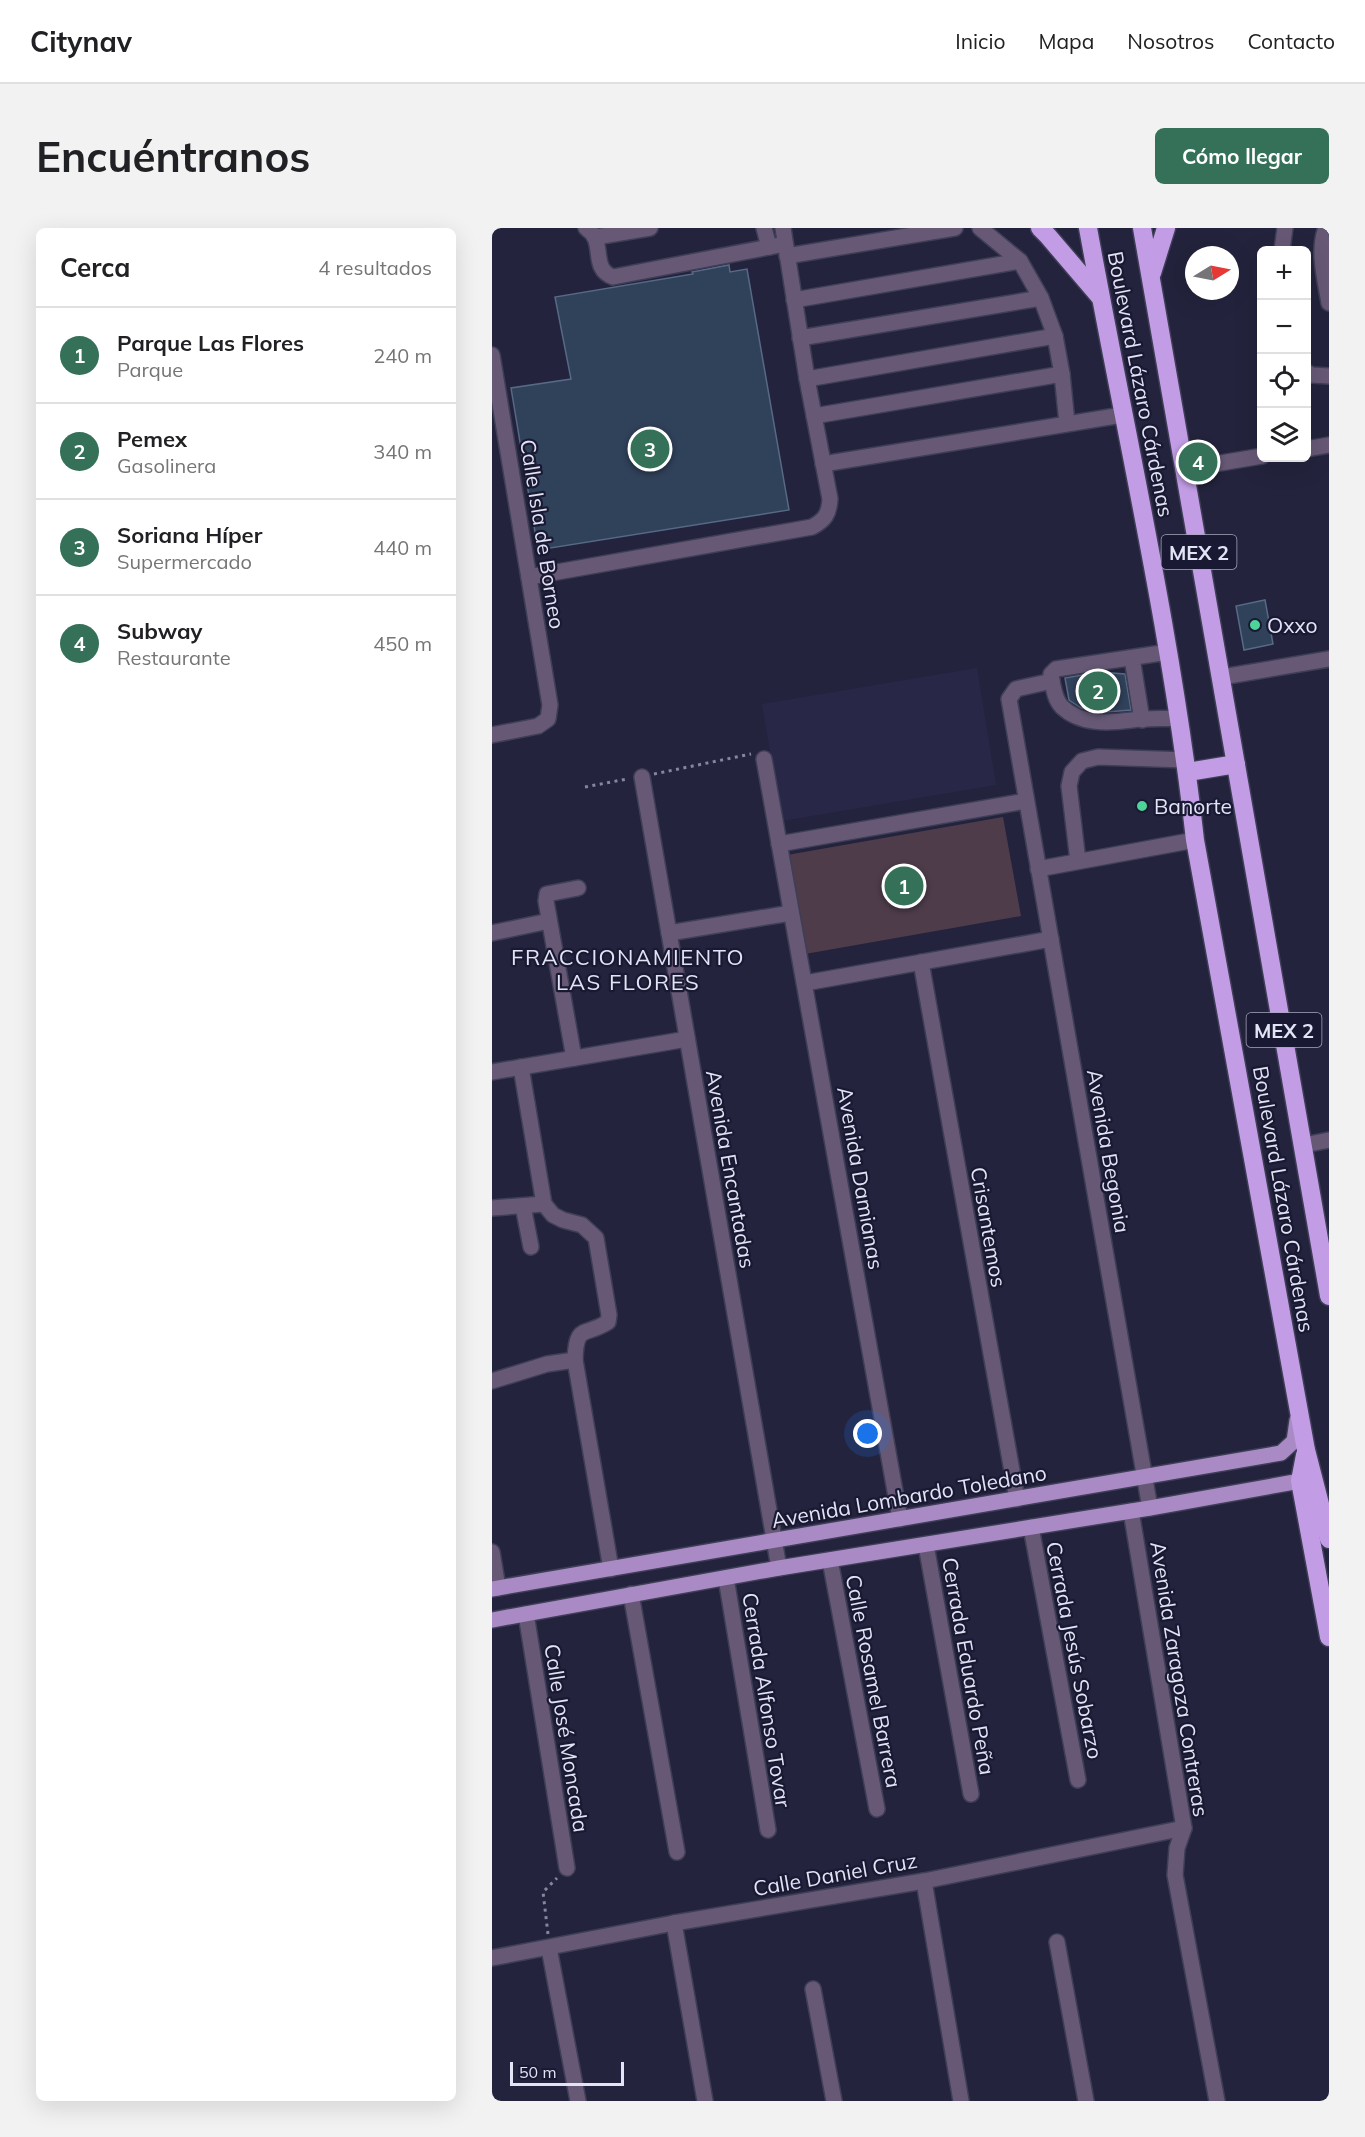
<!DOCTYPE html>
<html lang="es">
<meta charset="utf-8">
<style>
body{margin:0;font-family:Mulish,sans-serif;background:#f2f2f2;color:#202124}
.controls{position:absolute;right:18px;top:18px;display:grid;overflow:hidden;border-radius:9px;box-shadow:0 6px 24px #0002}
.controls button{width:54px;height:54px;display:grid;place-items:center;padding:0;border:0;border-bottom:2px solid #e0e0e0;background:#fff;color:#202124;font:30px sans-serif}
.compass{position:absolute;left:693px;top:18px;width:54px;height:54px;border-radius:50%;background:#fff;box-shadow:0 6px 24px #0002;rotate:80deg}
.scale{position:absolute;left:18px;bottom:15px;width:114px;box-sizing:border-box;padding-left:6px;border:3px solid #e2e3f5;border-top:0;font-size:16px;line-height:21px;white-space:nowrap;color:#e2e3f5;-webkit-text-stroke:4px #1a1933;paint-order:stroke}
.you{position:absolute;left:376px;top:1206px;width:21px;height:21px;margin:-15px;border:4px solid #fff;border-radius:50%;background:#1a73e8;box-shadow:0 0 0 9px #1a73e833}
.badge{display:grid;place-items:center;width:39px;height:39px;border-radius:50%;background:#357159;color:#fff;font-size:20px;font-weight:700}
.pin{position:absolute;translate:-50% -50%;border:3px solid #fff;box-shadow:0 2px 6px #0006}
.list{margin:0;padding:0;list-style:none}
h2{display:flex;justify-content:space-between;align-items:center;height:78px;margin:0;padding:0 24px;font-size:26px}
h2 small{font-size:20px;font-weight:400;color:#757577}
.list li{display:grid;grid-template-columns:39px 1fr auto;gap:18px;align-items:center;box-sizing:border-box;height:96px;padding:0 24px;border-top:2px solid #e0e0e0}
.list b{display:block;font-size:22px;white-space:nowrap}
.list p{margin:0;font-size:20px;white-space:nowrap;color:#757577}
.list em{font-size:20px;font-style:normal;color:#757577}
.icon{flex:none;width:33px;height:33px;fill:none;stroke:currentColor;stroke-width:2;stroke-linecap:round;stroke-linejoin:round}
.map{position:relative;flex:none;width:837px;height:1873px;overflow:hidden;border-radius:9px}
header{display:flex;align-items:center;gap:36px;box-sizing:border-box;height:84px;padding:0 30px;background:#fff;border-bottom:2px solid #e0e0e0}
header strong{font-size:28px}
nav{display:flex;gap:33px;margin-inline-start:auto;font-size:21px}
.intro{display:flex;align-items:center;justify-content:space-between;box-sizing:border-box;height:144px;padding:0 36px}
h1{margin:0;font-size:42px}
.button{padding:15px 27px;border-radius:9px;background:#357159;color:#fff;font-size:21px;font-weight:700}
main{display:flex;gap:36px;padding:0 36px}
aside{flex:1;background:#fff;border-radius:9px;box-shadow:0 6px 24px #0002}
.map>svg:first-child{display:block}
</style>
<header>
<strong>Citynav</strong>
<nav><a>Inicio</a><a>Mapa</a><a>Nosotros</a><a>Contacto</a></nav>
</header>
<div class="intro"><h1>Encuéntranos</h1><a class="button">Cómo llegar</a></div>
<main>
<aside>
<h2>Cerca<small>4 resultados</small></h2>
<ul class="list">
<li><span class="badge">1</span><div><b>Parque Las Flores</b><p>Parque</p></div><em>240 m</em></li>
<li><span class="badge">2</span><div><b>Pemex</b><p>Gasolinera</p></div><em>340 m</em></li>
<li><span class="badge">3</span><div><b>Soriana Híper</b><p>Supermercado</p></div><em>440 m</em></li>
<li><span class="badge">4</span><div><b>Subway</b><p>Restaurante</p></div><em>450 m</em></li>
</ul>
</aside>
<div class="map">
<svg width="837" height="1873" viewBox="0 0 837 1873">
<rect width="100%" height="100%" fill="#23233d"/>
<polygon fill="#282748" points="485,440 504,557 290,593 270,476"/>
<polygon fill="#4e3c4b" points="511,589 529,688 313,726 295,627"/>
<g fill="#30415a" stroke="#576985" stroke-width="1.5">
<polygon points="237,37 238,44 255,41 297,282 46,322 19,160 79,151 63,69 201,46 200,44"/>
<polygon points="773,372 781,416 752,422 744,378"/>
<polygon points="607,444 633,446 639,482 614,484 598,483 589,480 577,472 573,450"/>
</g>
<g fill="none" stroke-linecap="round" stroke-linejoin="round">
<defs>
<g id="minor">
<path d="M94 0C115 13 97 40 121 49L293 16"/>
<polyline points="272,0 277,19"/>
<polyline points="488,0 528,33 549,70 563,108 570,146 575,195"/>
<path d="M834 0C825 23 833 51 837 75"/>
<polyline points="104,9 158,0"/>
<polyline points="790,22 793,0"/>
<polyline points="295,28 463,0"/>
<polyline points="302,72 528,33"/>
<polyline points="308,110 549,70"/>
<polyline points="0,127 58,477 56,491 46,498 0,507"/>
<polyline points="814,144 820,147 837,148"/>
<polyline points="315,151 563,108"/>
<polyline points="322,188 570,146"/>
<polyline points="814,221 837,217"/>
<polyline points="331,236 630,187"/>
<polyline points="693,241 770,228"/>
<path d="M37 349 320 299C333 292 337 286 338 271L315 151 291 0"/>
<polyline points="640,430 650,492"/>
<polyline points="730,449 837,431"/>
<polyline points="560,453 559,446 564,441 676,424"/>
<polyline points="272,531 408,1291"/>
<polyline points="150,549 287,1340"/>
<polyline points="287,616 534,573"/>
<polyline points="586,633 577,558 580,544 590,533 606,529 694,532"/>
<polyline points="546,641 703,612"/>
<polyline points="0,705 57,693"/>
<polyline points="177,705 299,685"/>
<polyline points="429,734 525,1271"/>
<polyline points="313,755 559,711"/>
<polyline points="82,830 54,673 55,666 86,660"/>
<path d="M29 839 52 976 61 987 71 992 90 997 104 1010 117 1087 116 1094C93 1109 84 1095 83 1132L119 1341"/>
<polyline points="0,844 195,811"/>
<polyline points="812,917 837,912"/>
<polyline points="31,978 39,1019"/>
<polyline points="0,980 52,976"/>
<polyline points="0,1153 55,1136 83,1132"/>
<path d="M658 1280 517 471 524 461 560 453C562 462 563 472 570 479 589 497 617 495 640 492 656 490 672 491 687 490"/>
<polyline points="639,1283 692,1600 685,1620 683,1647 725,1873"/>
<polyline points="539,1299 586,1552"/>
<polyline points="434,1317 479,1566"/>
<polyline points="0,1324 6,1360"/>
<polyline points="338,1332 385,1581"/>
<polyline points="234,1350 276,1602"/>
<polyline points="139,1366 185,1624"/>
<polyline points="34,1386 75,1640"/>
<polyline points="432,1653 469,1873"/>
<polyline points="182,1695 213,1873"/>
<polyline points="565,1714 594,1873"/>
<polyline points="57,1720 86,1873"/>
<polyline points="0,1730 182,1695 432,1653 692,1600"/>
<polyline points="321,1761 342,1873"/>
</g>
<g id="major">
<polyline points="0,1361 789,1225 802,1213 805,1192"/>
<polyline points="0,1392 287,1340 658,1280 808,1253"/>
</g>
<g id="highway">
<polyline points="548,0 556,8 608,69"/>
<path d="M596 0C633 204 680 406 703 612L814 1222 837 1311"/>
<polyline points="650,0 837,1068"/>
<polyline points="660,45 674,0"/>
<polyline points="696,544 744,536"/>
<polyline points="813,1227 808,1253 837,1409"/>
</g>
</defs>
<use href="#minor" stroke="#3e3e57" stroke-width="18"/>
<use href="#major" stroke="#3e3e57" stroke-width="18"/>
<use href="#highway" stroke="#3e3e57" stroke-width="21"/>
<g stroke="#86869c" stroke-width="3" stroke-dasharray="3 4.5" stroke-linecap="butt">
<polyline points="162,546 259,526"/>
<polyline points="93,559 135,551"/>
<polyline points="56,1706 51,1664 65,1650"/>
</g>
<use href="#minor" stroke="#675976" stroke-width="15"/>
<use href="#major" stroke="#a98ac5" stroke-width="15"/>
<use href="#highway" stroke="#c29de5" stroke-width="18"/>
</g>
<g fill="#4ed399" stroke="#1a1933" stroke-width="2">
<circle cx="763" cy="397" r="6"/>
<circle cx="650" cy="578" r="6"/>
</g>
<g text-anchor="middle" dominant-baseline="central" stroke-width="4.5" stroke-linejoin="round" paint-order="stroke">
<g fill="#1a1933" stroke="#a6a6bb" stroke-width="1.5">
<rect x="669.5" y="307" width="75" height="34" rx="4.5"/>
<rect x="754.5" y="785" width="75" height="34" rx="4.5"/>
</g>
<g font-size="20" font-weight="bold" fill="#e2e3f5">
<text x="707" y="324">MEX 2</text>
<text x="792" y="802">MEX 2</text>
</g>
<g font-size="21" fill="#e2e3f5" stroke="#1a1933">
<text transform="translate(649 156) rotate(79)">Boulevard Lázaro Cárdenas</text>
<text transform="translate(51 306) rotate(81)">Calle Isla de Borneo</text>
<text transform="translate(617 923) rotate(80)">Avenida Begonia</text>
<text transform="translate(239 941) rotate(80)">Avenida Encantadas</text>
<text transform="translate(369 950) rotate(80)">Avenida Damianas</text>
<text transform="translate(792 971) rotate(80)">Boulevard Lázaro Cárdenas</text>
<text transform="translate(497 999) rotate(80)">Crisantemos</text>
<text transform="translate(417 1268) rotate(-10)">Avenida Lombardo Toledano</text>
<text transform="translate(583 1422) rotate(79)">Cerrada Jesús Sobarzo</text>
<text transform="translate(477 1438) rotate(80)">Cerrada Eduardo Peña</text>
<text transform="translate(688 1451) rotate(81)">Avenida Zaragoza Contreras</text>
<text transform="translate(382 1453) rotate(79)">Calle Rosamel Barrera</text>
<text transform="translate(275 1472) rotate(81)">Cerrada Alfonso Tovar</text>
<text transform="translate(75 1510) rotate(81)">Calle José Moncada</text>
<text transform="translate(343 1646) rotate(-10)">Calle Daniel Cruz</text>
</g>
<g font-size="21" fill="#e2e3f5" stroke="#1a1933" text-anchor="start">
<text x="775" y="397">Oxxo</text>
<text x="662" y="578">Banorte</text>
</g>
<g font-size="22" letter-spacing="1.5" fill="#e2e3f5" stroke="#1a1933">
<text x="136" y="729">FRACCIONAMIENTO<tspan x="136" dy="25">LAS FLORES</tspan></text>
</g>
</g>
</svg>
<div class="controls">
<button>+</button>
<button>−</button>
<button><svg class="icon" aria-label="locate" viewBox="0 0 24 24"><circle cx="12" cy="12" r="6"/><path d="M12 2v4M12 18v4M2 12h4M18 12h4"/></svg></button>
<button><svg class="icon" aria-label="layers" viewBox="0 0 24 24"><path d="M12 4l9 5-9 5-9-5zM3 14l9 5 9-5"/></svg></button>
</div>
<svg class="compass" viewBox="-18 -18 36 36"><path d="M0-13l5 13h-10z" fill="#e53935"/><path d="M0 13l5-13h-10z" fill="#757577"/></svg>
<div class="scale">50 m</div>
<div class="you"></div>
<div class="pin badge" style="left:412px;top:658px">1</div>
<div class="pin badge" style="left:606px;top:463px">2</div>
<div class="pin badge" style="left:158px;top:221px">3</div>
<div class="pin badge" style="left:706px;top:234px">4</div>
</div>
</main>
